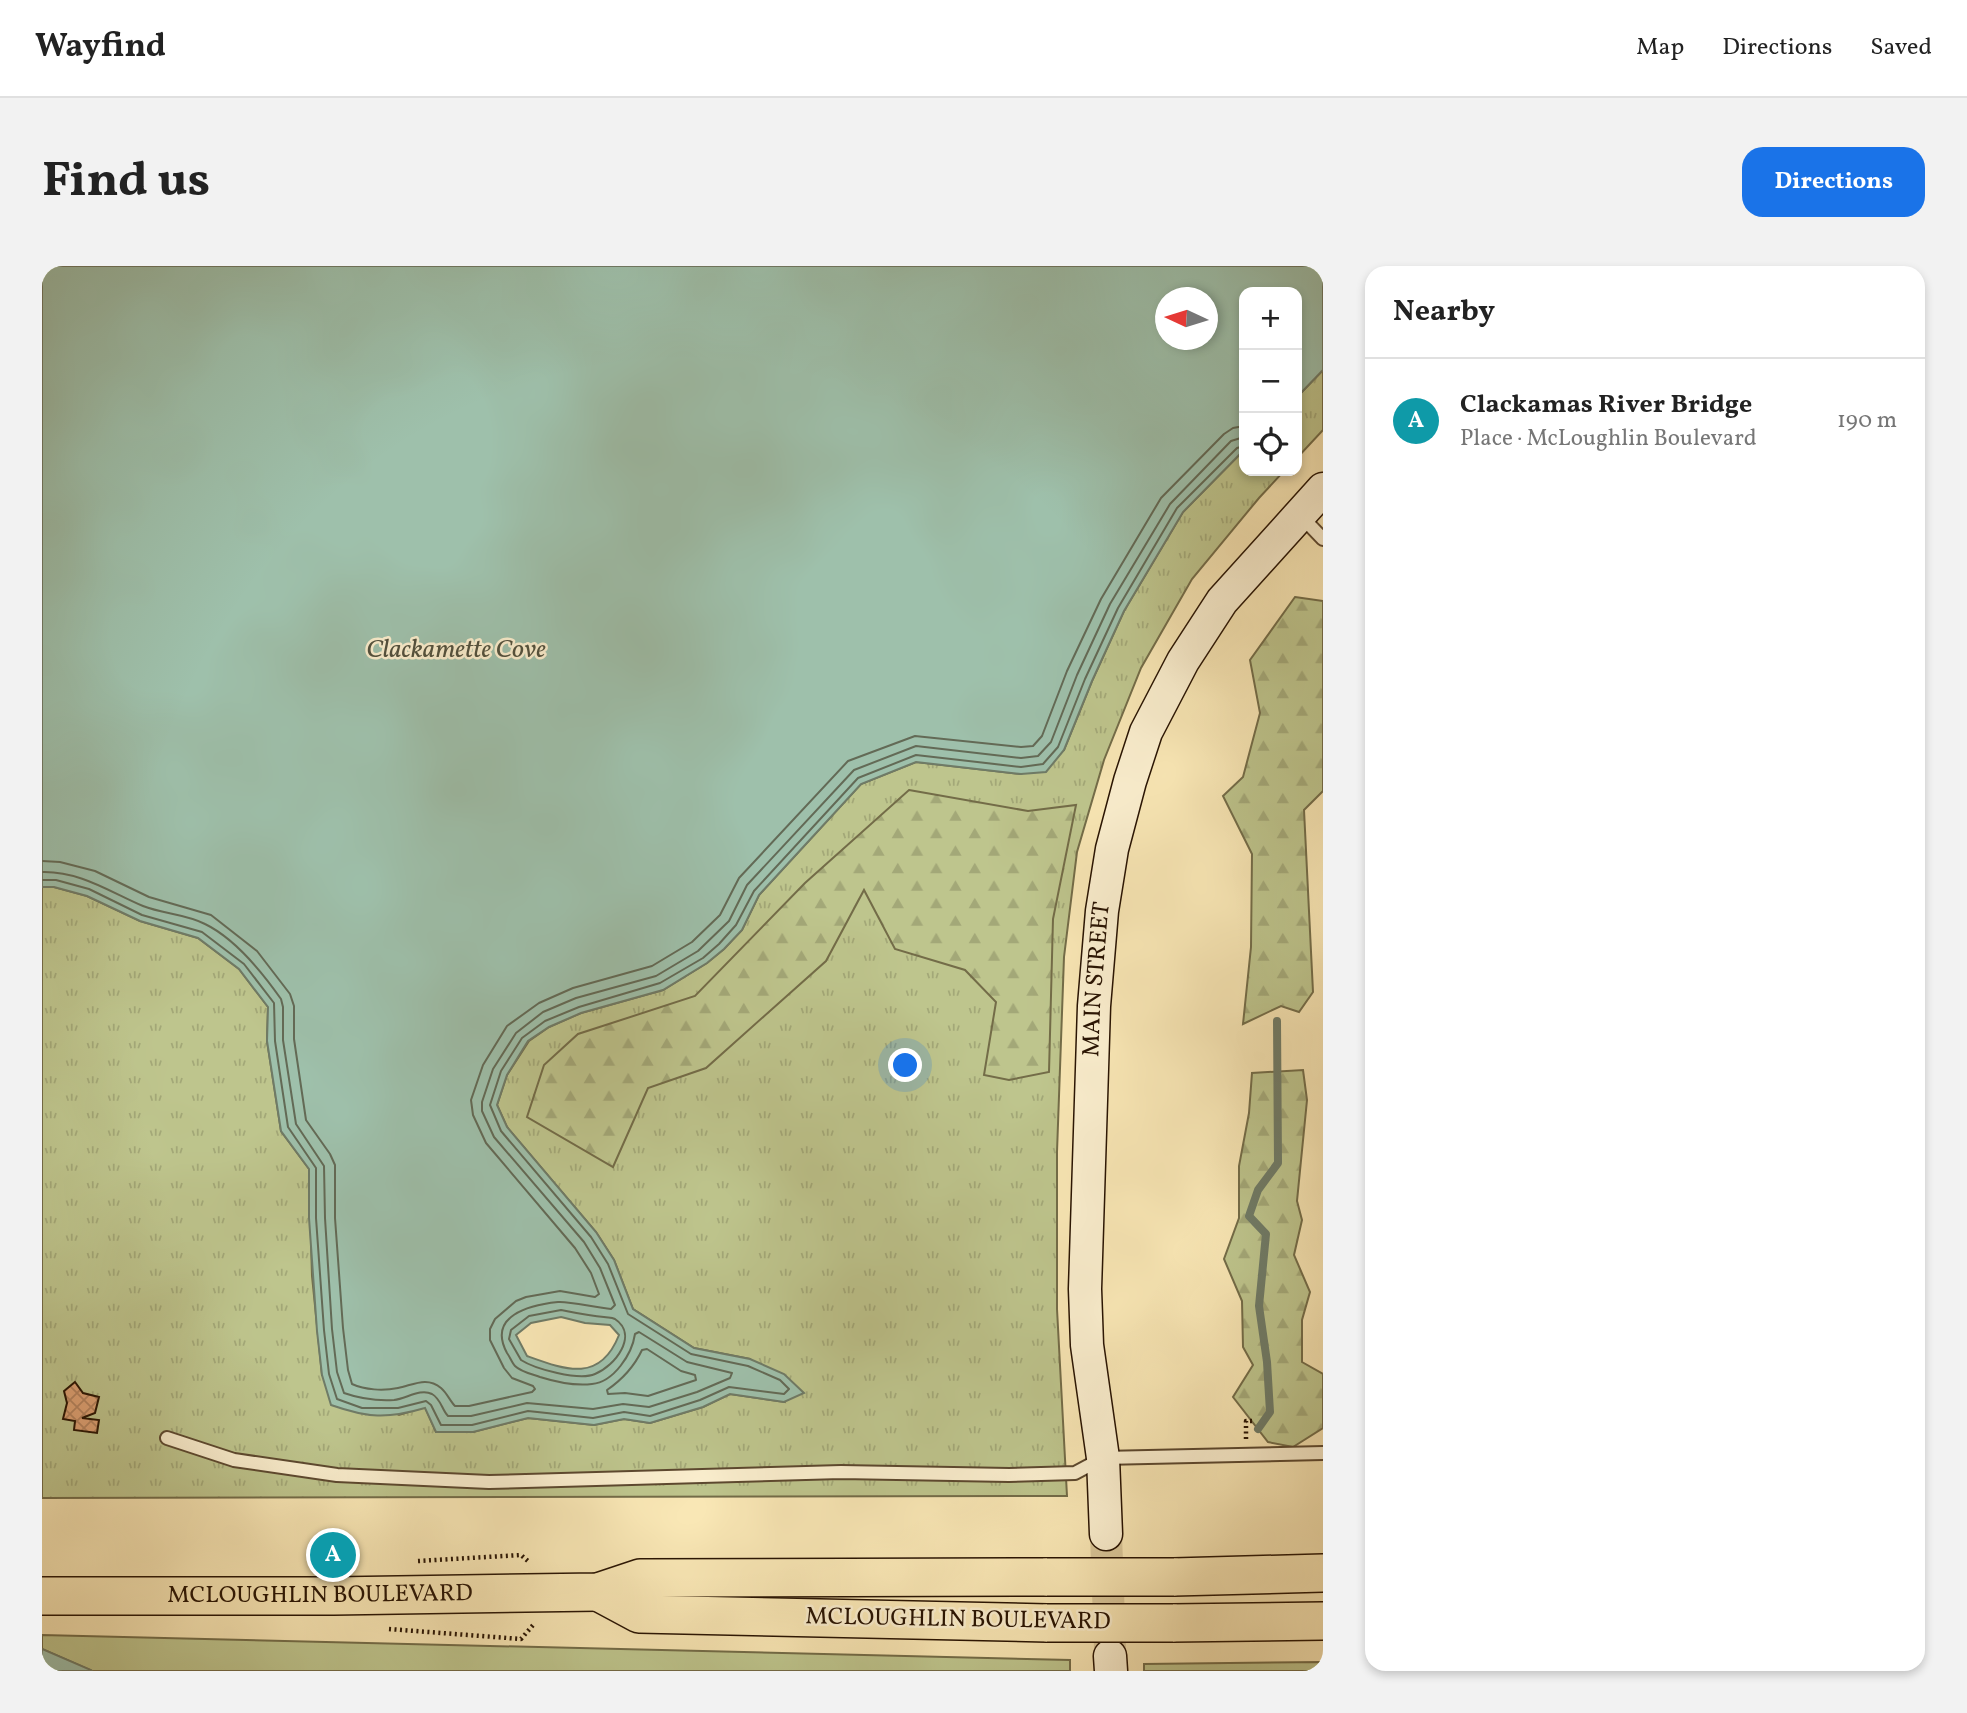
<!DOCTYPE html>
<meta charset="utf-8">
<style>
body{margin:0;font-family:Vollkorn,serif;background:#f2f2f2;color:#222}
.controls{position:absolute;right:21px;top:21px;display:grid;overflow:hidden;border-radius:14px;box-shadow:0 4px 10px #0003}
.controls button{width:63px;height:63px;display:grid;place-items:center;padding:0;border:0;border-bottom:2px solid #e0e0e0;background:#fff;color:#222;font:35px sans-serif}
.compass{position:absolute;left:1113px;top:21px;width:63px;height:63px;border-radius:50%;background:#fff;box-shadow:0 4px 10px #0003;rotate:274deg}
.you{position:absolute;left:864px;top:800px;width:24px;height:24px;margin:-18px;border:5px solid #fff;border-radius:50%;background:#1a73e8;box-shadow:0 0 0 10px #1a73e833}
.badge{display:grid;place-items:center;width:46px;height:46px;border-radius:50%;background:#1a73e8;color:#fff;font-size:23px;font-weight:700}
.pin{position:absolute;translate:-50% -50%;border:4px solid #fff;box-shadow:0 2px 7px #0006}
.list{margin:0;padding:0;list-style:none}
h2{display:flex;justify-content:space-between;align-items:center;height:91px;margin:0;padding:0 28px;font-size:30px}
h2 small{font-size:23px;font-weight:400;color:#767676}
.list li{display:grid;grid-template-columns:46px 1fr auto;gap:21px;align-items:center;box-sizing:border-box;height:126px;padding:0 28px;border-top:2px solid #e0e0e0}
.list b{display:block;font-size:26px;white-space:nowrap}
.list p{margin:0;font-size:23px;white-space:nowrap;color:#767676}
.list em{font-size:23px;font-style:normal;color:#767676}
.icon{flex:none;width:38px;height:38px;fill:none;stroke:currentColor;stroke-width:2;stroke-linecap:round;stroke-linejoin:round}
.map{position:relative;flex:none;width:1281px;height:1405px;overflow:hidden;border-radius:21px}
header{display:flex;align-items:center;gap:42px;box-sizing:border-box;height:98px;padding:0 35px;background:#fff;border-bottom:2px solid #e0e0e0}
header strong{font-size:33px}
nav{display:flex;gap:38px;margin-inline-start:auto;font-size:24px}
.intro{display:flex;align-items:center;justify-content:space-between;box-sizing:border-box;height:168px;padding:0 42px}
h1{margin:0;font-size:49px}
.button{padding:18px 32px;border-radius:21px;background:#1a73e8;color:#fff;font-size:24px;font-weight:700}
main{display:flex;gap:42px;padding:0 42px}
aside{flex:1;background:#fff;border-radius:21px;box-shadow:0 4px 10px #0003}
.map>svg:first-child{display:block}
</style>
<header>
<strong>Wayfind</strong>
<nav><a>Map</a><a>Directions</a><a>Saved</a></nav>
</header>
<div class="intro"><h1>Find us</h1><a class="button">Directions</a></div>
<main>
<div class="map">
<svg width="1281" height="1405" viewBox="0 0 1281 1405">
<defs>
<pattern id="grass-tufts" width="24" height="20" patternUnits="userSpaceOnUse" patternTransform="scale(1.75)"><rect width="24" height="20" fill="#bec58d"/><path d="M3 7l-1-3M5 7V3M7 7l1-3M15 17l-1-3M17 17v-4M19 17l1-3" fill="none" stroke="#a3a878"/></pattern>
<pattern id="forest-firs" width="22" height="20" patternUnits="userSpaceOnUse" patternTransform="scale(1.75)"><rect width="22" height="20" fill="#bec58d"/><path d="M5 1l3.5 6h-7zM16 11l3.5 6h-7z" fill="#a3a878"/></pattern>
<pattern id="building-cross-hatch" width="8" height="8" patternUnits="userSpaceOnUse" patternTransform="scale(1.75)"><rect width="8" height="8" fill="#dfa275"/><path d="M0 0l8 8M0 8l8-8" fill="none" stroke="#b5835e"/></pattern>
</defs>
<rect width="100%" height="100%" fill="#f9e7b5"/>
<filter id="stains"><feTurbulence type="fractalNoise" baseFrequency=".00286" numOctaves="4"/><feColorMatrix values="0 0 0 0 .2 0 0 0 0 .09 0 0 0 0 .02 0 0 0 .5 -.17"/></filter>
<radialGradient id="worn" r=".72"><stop offset=".6" stop-color="#630" stop-opacity="0"/><stop offset="1" stop-color="#630" stop-opacity=".3"/></radialGradient>
<g fill="url(#grass-tufts)" stroke="#736c48" stroke-width="2">
<polygon points="1281,104 1281,164 1255,192 1255,131"/>
<polygon points="1202,184 1202,205 1242,205 1217,232 1150,313 1099,402 1062,494 1035,586 1022,691 1015,886 1015,1043 1025,1230 0,1232 0,621 12,621 45,630 98,655 156,672 197,703 226,741 225,775 239,865 267,903 270,1010 280,1109 357,1149 383,1141 394,1166 431,1166 486,1152 552,1159 582,1153 608,1157 661,1141 688,1128 742,1136 708,1093 652,1082 591,1043 572,994 554,966 465,861 455,839 465,809 487,775 507,761 539,747 621,724 665,697 682,683 700,664 717,629 819,518 874,496 979,508 1022,484 1050,415 1082,345 1141,246"/>
<polygon points="1281,1396 1281,1405 1102,1405 1102,1398"/>
</g>
<g fill="url(#forest-firs)" stroke="#736c48" stroke-width="2">
<polygon points="1253,331 1281,335 1281,525 1262,544 1271,726 1257,746 1239,740 1201,758 1209,681 1210,588 1181,530 1201,511 1218,447 1208,394"/>
<polygon points="867,524 986,545 1034,539 1011,653 1007,806 967,814 942,809 954,736 923,704 853,683 822,624 784,695 664,802 606,822 571,901 485,851 502,799 536,768 653,730 763,617"/>
<polygon points="1261,804 1265,834 1255,935 1260,954 1252,989 1268,1026 1260,1054 1260,1096 1281,1108 1281,1162 1251,1181 1226,1176 1191,1131 1211,1099 1201,1081 1200,1035 1182,993 1197,952 1197,900 1207,847 1210,807"/>
</g>
<polygon fill="#bec58d" stroke="#736c48" stroke-width="2" points="0,1369 1028,1394 1028,1405 50,1405 0,1383"/>
<g fill="#9ec0ab" stroke="#6f7b67" stroke-width="2" fill-rule="evenodd">
<path d="M0 0H1281V104L1255 131V26H1202V184L1141 246 1082 345 1050 415 1022 484 1004 506 979 508 874 496 819 518 717 629 700 664 682 683 665 697 621 724 539 747 507 761 486 775 465 809 455 839 465 861 554 966 572 994 591 1043 652 1082 708 1093 742 1108 762 1127 742 1136 688 1128 661 1141 608 1157 582 1153 552 1159 486 1152 431 1166H394L383 1142C345 1153 326 1152 289 1139L280 1109 275 1065 267 952V903L239 865 225 775 226 741 197 703 156 672 98 655 45 630 12 621H0ZM1124 32H1166V74H1124ZM519 1051 543 1057 568 1059 577 1069C558 1117 524 1104 485 1090L474 1069 489 1057Z"/>
<polygon points="0,1383 49,1404 50,1405 0,1405"/>
</g>
<g fill="none" stroke-linecap="round" stroke-linejoin="round">
<g stroke="#636a56" stroke-width="2">
<path d="M0 595 18 596 53 605 107 631 169 649 215 685 248 728 252 740V773L264 854 288 888 293 899V952L301 1062 306 1104 310 1118C323 1124 341 1125 356 1122 371 1119 385 1110 399 1122 405 1127 408 1135 413 1140H427L490 1126 493 1123 491 1120 470 1112 462 1102 448 1074V1063L453 1053 474 1035 484 1031 518 1025 553 1031 557 1028 549 1007 533 982 444 877 431 849 429 834 441 799 465 760 497 737 531 722 610 700 650 676 678 649 697 612 806 495 873 470 979 481 991 480 1000 470 1025 405 1059 333 1119 232 1182 168 1191 162 1202 160"/>
<path d="M0 606C38 605 68 626 101 640 121 648 144 648 163 658 194 673 220 706 239 733L241 741V774L254 858 282 900 283 952 290 1063 295 1106 302 1127C319 1133 334 1135 352 1134 364 1133 378 1122 390 1128 399 1133 400 1144 406 1150H429L485 1137 551 1143 581 1138 607 1141 655 1126 688 1112 690 1107 645 1096 597 1066 593 1068C590 1088 572 1116 550 1118 534 1120 514 1116 498 1111 490 1108 479 1106 473 1100 470 1097 468 1091 465 1087 445 1050 487 1039 516 1036 528 1035 554 1042 569 1043L573 1039 558 1002 542 976 452 871 440 845V836L451 803 474 767 501 746 534 732 614 710 656 685 687 655 705 619 812 504 874 480 979 492 996 490 1009 476 1035 409 1068 338 1128 238 1189 175 1202 171"/>
<polyline points="0,614 14,614 47,623 100,649 160,666 202,698 232,737 233,775 246,861 274,902 274,952 282,1064 287,1108 295,1133 320,1142 356,1142 384,1135 389,1139 399,1159 430,1159 486,1145 551,1152 582,1146 608,1150 658,1134 687,1121 742,1128 747,1123 738,1114 706,1100 649,1088 586,1048 566,998 549,971 459,865 448,839 459,805 480,772 503,755 537,741 618,717 661,692 677,678 694,659 712,625 816,512 874,489 979,501 1001,498 1016,481 1043,413 1076,342 1135,242 1195,182 1202,180"/>
<path d="M519 1044C534 1047 547 1050 562 1051 566 1052 569 1051 573 1053 597 1069 573 1100 553 1108 537 1115 493 1103 479 1094L467 1073 469 1064 487 1050Z"/>
<path d="M605 1083 639 1105 653 1109 654 1114 606 1130 583 1127 566 1128 565 1124C581 1113 592 1101 600 1084Z"/>
</g>
<polyline stroke="#6f7b67" stroke-width="8" points="1216,1163 1228,1146 1225,1096 1217,1040 1224,968 1207,950 1216,924 1236,897 1235,755"/>
</g>
<polygon fill="url(#building-cross-hatch)" stroke="#281302" stroke-width="2" points="33,1116 41,1127 57,1131 53,1147 40,1152 57,1154 55,1167 32,1164 33,1155 21,1153 25,1137 22,1125"/>
<g fill="none" stroke-linecap="round" stroke-linejoin="round">
<polyline stroke="#dac79a" stroke-width="32" stroke-dasharray="32 16" stroke-linecap="butt" points="1064,1268 1068,1382"/>
<defs>
<g id="lane">
<polyline points="1258,249 1281,273"/>
<polyline points="125,1172 192,1194 295,1209 447,1216 799,1206 967,1209 1033,1207 1061,1192 1281,1187"/>
</g>
<g id="secondary">
<path id="s1" d="M1064 1268 1061 1192 1045 1079 1043 1023 1052 740 1060 645 1070 583 1088 515 1104 466 1141 395 1180 335 1281 223"/>
<polyline points="1068,1390 1069,1405"/>
</g>
<g id="primary">
<polyline points="1132,1311 1281,1307"/>
<polyline points="556,1326 597,1348 1005,1357"/>
<path id="s2" d="M0 1330H292L556 1326 598 1312 1005 1311"/>
<polyline points="1131,1357 1281,1355"/>
</g>
</defs>
<use href="#lane" stroke="#5c482f" stroke-width="16"/>
<use href="#secondary" stroke="#281302" stroke-width="35"/>
<use href="#primary" stroke="#281302" stroke-width="40"/>
<g stroke="#281302" stroke-width="4.5" stroke-dasharray="2 3.5" stroke-linecap="butt">
<polyline points="1204,1173 1204,1155 1213,1155"/>
<polyline points="376,1295 479,1289 487,1296"/>
<polyline points="347,1363 479,1373 492,1358"/>
</g>
<use href="#lane" stroke="#fbefcf" stroke-width="12"/>
<use href="#secondary" stroke="#fbefcf" stroke-width="32"/>
<use href="#primary" stroke="#f9e7b5" stroke-width="37"/>
<defs>
<g id="primary-bridge">
<polyline points="1005,1311 1132,1311"/>
<polyline points="1005,1357 1131,1357"/>
</g>
</defs>
<use href="#primary-bridge" stroke="#281302" stroke-width="40" stroke-linecap="butt"/>
<use href="#primary-bridge" stroke="#f9e7b5" stroke-width="37"/>
</g>
<g text-anchor="middle" dominant-baseline="central" stroke-width="5" stroke-linejoin="round" paint-order="stroke">
<g font-size="24" fill="#281302" stroke="#fbefcf">
<text stroke="none"><textPath href="#s1" startOffset="556">MAIN STREET</textPath></text>
<text stroke="none"><textPath href="#s2" startOffset="278">MCLOUGHLIN BOULEVARD</textPath></text>
<text transform="translate(916 1354) rotate(1)">MCLOUGHLIN BOULEVARD</text>
</g>
<g font-size="26" font-style="italic" fill="#51503d" stroke="#fbefcf">
<text x="414" y="384">Clackamette Cove</text>
</g>
</g>
<rect width="100%" height="100%" filter="url(#stains)"/>
<rect width="100%" height="100%" fill="url(#worn)"/>
</svg>
<div class="controls">
<button>+</button>
<button>−</button>
<button><svg class="icon" aria-label="locate" viewBox="0 0 24 24"><circle cx="12" cy="12" r="6"/><path d="M12 2v4M12 18v4M2 12h4M18 12h4"/></svg></button>
</div>
<svg class="compass" viewBox="-18 -18 36 36"><path d="M0-13l5 13h-10z" fill="#e53935"/><path d="M0 13l5-13h-10z" fill="#767676"/></svg>
<div class="you"></div>
<div class="pin badge" style="left:291px;top:1289px;background:#0f9aa8">A</div>
</div>
<aside>
<h2>Nearby<small></small></h2>
<ul class="list">
<li><span class="badge" style="background:#0f9aa8">A</span><div><b>Clackamas River Bridge</b><p>Place · McLoughlin Boulevard</p></div><em>190 m</em></li>
</ul>
</aside>
</main>
